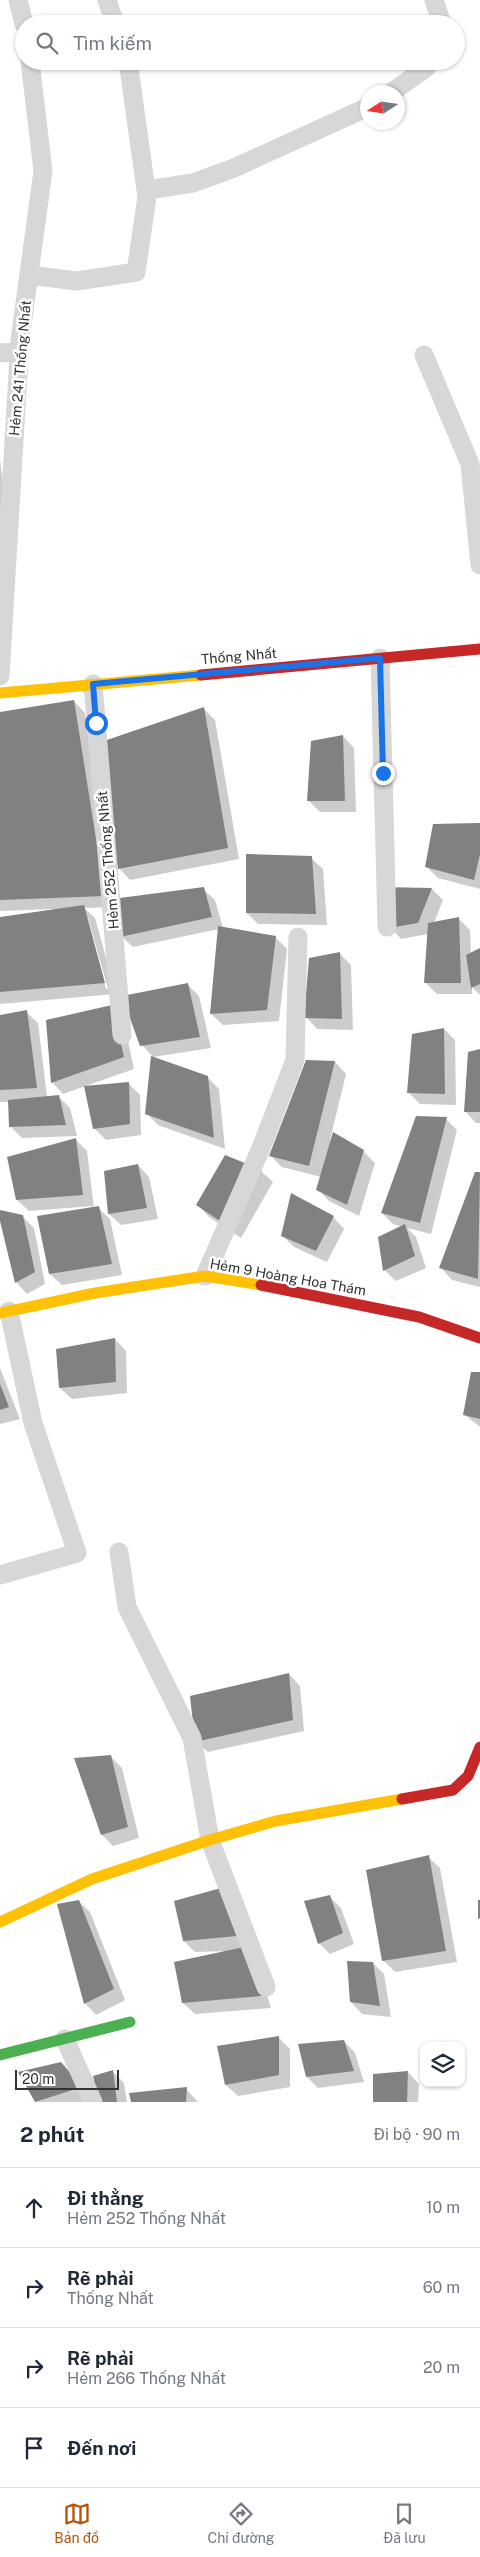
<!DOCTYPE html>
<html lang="vi">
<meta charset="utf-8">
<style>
body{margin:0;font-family:"Public Sans",sans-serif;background:#f6f6f7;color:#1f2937}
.controls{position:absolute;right:15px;bottom:15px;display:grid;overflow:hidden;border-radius:10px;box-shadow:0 1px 4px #0004}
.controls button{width:45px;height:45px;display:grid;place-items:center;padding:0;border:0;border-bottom:1px solid #e0e1e3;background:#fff;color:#1f2937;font:25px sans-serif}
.compass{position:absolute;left:360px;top:85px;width:45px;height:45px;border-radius:50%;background:#fff;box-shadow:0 1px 4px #0004;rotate:258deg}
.scale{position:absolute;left:15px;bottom:12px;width:104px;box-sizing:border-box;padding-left:5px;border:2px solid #333;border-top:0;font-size:14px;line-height:18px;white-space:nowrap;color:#333;-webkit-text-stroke:4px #fff;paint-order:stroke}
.stop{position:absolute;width:15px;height:15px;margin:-11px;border:4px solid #1a73e8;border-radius:50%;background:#fff}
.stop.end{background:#1a73e8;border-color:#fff;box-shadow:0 1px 5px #0008}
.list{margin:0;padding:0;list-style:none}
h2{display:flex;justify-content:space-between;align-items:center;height:65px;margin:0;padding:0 20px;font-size:21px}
h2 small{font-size:16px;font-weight:400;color:#747a83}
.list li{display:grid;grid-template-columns:32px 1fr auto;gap:15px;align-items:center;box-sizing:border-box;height:80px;padding:0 20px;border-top:1px solid #e0e1e3}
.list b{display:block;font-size:19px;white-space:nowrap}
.list p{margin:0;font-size:16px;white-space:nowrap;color:#747a83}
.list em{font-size:16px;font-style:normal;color:#747a83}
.icon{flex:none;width:28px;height:28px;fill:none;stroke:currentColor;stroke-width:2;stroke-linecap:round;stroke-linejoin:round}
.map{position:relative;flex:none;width:480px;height:2102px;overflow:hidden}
.search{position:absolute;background:#fff;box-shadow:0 1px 4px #0004;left:15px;right:15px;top:15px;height:55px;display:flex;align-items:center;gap:12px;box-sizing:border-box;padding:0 18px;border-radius:28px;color:#747a83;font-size:19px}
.sheet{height:385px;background:#fff}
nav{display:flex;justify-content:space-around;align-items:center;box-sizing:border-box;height:70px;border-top:1px solid #e0e1e3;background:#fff;font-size:14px;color:#747a83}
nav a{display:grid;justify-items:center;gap:2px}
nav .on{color:#b45309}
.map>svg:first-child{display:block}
</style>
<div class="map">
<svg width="480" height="2102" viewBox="0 0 480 2102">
<rect width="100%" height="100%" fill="#fff"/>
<g fill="#0003" fill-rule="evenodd">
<polygon points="0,459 12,561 0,562"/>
<path d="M74 701 85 713 115 900 203 889 215 900 223 928 275 937 287 949 279 1021 223 1025 211 1014 219 929 133 947 121 936 115 907 84 908 95 918 116 994 0 1004V919L53 911V909L0 911V713ZM86 918H88L108 989H106Z"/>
<polygon points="203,708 215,720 239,859 130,880 119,868"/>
<polygon points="343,736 354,748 356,812 320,812 308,800"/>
<polygon points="480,824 480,889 438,878 426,866"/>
<polygon points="311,858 323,869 327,925 258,924 247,913"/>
<polygon points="381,888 432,889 443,900 434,923 459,919 470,930 471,954 480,949 480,995 472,987 472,994 437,994 425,982 428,934 401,939 390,927"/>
<polygon points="340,954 351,965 353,1030 317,1029 306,1017"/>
<polygon points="188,985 199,996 211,1048 153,1057 142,1045"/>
<polygon points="26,1012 38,1023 47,1097 58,1096 70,1108 77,1136 22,1138 10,1126 9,1102 0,1102 0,1016"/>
<polygon points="123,1018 134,1069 63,1094 52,1082"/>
<polygon points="444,1029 455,1040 456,1105 420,1104 409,1093"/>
<polygon points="480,1051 480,1123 476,1123 465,1111"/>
<polygon points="306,1061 335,1062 346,1074 330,1140 363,1151 375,1163 359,1216 329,1201 318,1189 321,1177 282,1167 271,1156"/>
<polygon points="207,1077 219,1089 225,1149 158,1125 146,1113"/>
<polygon points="129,1084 140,1095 141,1135 106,1140 94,1128"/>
<polygon points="446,1119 457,1130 431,1234 407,1228 416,1237 426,1268 396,1281 384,1270 403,1227 393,1224 382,1213"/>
<polygon points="76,1140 87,1151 94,1208 98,1208 110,1219 122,1275 62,1285 50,1274 93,1206 29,1211 17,1200"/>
<polygon points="138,1165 149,1177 158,1219 121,1225 109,1214"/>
<polygon points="261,1171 273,1182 241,1238 209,1217 198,1205"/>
<polygon points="476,1173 480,1174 480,1287 452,1280 441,1268"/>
<polygon points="0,1211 22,1216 34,1228 45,1284 27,1294 16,1282"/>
<polygon points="333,1217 344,1229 327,1262 294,1247 283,1236"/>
<polygon points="115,1339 126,1351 127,1393 72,1399 60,1388"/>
<polygon points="0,1368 20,1419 0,1424"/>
<polygon points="480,1373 480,1427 465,1415"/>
<polygon points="289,1674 300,1686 304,1731 208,1752 196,1741"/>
<polygon points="110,1756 122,1768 139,1838 113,1846 102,1835"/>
<polygon points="428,1857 440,1868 457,1962 395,1972 383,1960"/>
<polygon points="221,1889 256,1960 271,2008 195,2014 183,2003 231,1951 195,1952 184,1941"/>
<polygon points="329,1896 341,1908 354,1944 330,1954 319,1943"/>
<polygon points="78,1901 90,1912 125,2000 96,2015 85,2003"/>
<polygon points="373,1963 384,1974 391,2017 362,2014 351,2002"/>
<polygon points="278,2037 290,2049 290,2087 238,2096 226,2085"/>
<polygon points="344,2041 355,2053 364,2082 318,2088 307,2077"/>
<polygon points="61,2063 73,2075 92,2099 82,2102 36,2102 20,2073"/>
<polygon points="113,2072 124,2083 127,2102 100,2102"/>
<polygon points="408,2072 419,2084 418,2102 374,2102"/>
<polygon points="186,2089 198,2102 132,2102"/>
</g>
<g fill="#818181">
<polygon points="74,700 105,896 0,900 0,712"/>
<polygon points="204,707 228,848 118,869 95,744"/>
<polygon points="343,735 345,801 307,801 311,741"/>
<polygon points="480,823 480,854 474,880 425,867 433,824"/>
<polygon points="246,854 312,856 316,914 246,913"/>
<polygon points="204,887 212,917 120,937 112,899"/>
<polygon points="380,887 432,888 418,923 389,928"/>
<polygon points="84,905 105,983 0,992 0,917"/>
<polygon points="459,917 461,983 424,983 428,923"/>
<polygon points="218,926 276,936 267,1010 210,1014"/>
<polygon points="480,948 480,984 471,988 466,955"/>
<polygon points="340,952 342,1019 304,1018 309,958"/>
<polygon points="188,983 200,1037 140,1046 122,996"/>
<polygon points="112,1005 124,1057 51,1083 46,1020"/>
<polygon points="27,1010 37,1088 0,1090 0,1015"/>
<polygon points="444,1028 445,1094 407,1093 412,1034"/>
<polygon points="480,1049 480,1112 464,1112 468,1052"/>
<polygon points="151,1056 208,1076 214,1138 145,1114"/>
<polygon points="306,1060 335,1061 309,1166 269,1156"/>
<polygon points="129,1082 130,1124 93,1129 84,1086"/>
<polygon points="59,1095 66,1125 9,1127 8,1100"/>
<polygon points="416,1116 447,1117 420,1223 381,1213"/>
<polygon points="333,1132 364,1150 347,1205 316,1190"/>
<polygon points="76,1138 83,1195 16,1200 7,1157"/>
<polygon points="225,1155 262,1170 229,1227 196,1205"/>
<polygon points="138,1164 147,1208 108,1214 104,1171"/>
<polygon points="475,1172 480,1172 478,1279 439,1268"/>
<polygon points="291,1193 334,1216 316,1251 281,1236"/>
<polygon points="99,1206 112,1264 49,1274 37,1216"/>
<polygon points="0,1210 23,1215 35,1272 15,1283 0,1221"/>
<polygon points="405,1224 415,1256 383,1271 378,1237"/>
<polygon points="115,1338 116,1382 59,1388 56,1349"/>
<polygon points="471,1372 480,1372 480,1419 463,1415"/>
<polygon points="0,1384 9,1407 0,1410"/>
<polygon points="289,1673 293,1720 195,1742 190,1696"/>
<polygon points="111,1755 128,1827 101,1835 74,1758"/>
<polygon points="429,1855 446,1951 382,1961 366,1870"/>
<polygon points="221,1888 248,1935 183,1941 174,1901"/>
<polygon points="330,1895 343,1933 318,1944 304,1901"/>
<polygon points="79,1900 114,1989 84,2004 57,1904"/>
<polygon points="478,1900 480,1900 480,1918 478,1919"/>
<polygon points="244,1947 261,1996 182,2003 174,1962"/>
<polygon points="347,1961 373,1962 380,2006 350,2002"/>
<polygon points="279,2036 279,2075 225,2085 217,2046"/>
<polygon points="344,2040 354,2071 306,2077 298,2044"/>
<polygon points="61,2062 82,2087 35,2102 18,2072"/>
<polygon points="113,2070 117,2102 99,2102 93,2076"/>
<polygon points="408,2071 407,2102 373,2102 373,2074"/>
<polygon points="187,2087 186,2102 131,2102 129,2093"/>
</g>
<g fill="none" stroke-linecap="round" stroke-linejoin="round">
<g stroke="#d7d7d7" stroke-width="19">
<polyline points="18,0 24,24"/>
<polyline points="107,0 115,24"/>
<polyline points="434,0 442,24"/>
<polyline points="392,92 427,67 429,61"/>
<polyline points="147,190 193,183 234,168 368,107"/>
<polyline points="29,275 77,281 136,272 147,197 128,61"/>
<polyline points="0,353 19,352"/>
<polyline points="424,355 470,464 480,565"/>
<polyline points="380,658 387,927"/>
<polyline points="0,676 20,340 43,171 30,61"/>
<polyline points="93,684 122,1035"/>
<polyline points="205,1276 261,1148 295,1060 298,937"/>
<polyline points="119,1552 127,1607 192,1738 210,1840 266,1987"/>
<polyline points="0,1575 77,1553 33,1423 9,1311"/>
<polyline points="65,2039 93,2102"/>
</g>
<polyline stroke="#4caf50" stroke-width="11" points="0,2055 130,2022"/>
<g stroke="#ffc107" stroke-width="11">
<polyline points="0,693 201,675"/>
<polyline points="0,1313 95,1293 205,1276 261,1285"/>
<polyline points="0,1922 92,1879 210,1840 276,1821 402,1799"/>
</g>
<g stroke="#c62828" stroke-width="11">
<polyline points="201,675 480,649"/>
<polyline points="261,1285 419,1317 480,1338"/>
<polyline points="402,1799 453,1790 468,1776 480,1747"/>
</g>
</g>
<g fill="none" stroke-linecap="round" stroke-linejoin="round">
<polyline stroke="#1a73e8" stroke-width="6" points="96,723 93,684 380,658 383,773"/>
</g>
<g text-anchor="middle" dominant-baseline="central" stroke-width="5" stroke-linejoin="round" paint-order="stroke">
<g font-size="14" fill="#333" stroke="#fff">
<text transform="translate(20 368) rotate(-85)">Hẻm 241 Thống Nhất</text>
<text transform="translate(239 656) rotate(-5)">Thống Nhất</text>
<text transform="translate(108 860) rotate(-95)">Hẻm 252 Thống Nhất</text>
<text transform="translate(288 1277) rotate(10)">Hẻm 9 Hoàng Hoa Thám</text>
</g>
</g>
</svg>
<div class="controls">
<button><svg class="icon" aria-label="layers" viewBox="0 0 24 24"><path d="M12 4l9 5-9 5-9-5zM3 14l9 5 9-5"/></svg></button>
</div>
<svg class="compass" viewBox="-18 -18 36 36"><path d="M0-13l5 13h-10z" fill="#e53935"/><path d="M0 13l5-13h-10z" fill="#747a83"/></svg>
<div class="scale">20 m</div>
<div class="stop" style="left:96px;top:723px"></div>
<div class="stop end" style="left:383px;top:773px"></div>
<div class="search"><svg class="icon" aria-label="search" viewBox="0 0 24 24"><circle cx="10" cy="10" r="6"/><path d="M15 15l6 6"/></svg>Tìm kiếm</div>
</div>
<section class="sheet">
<h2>2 phút<small>Đi bộ · 90 m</small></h2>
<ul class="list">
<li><svg class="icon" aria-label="ahead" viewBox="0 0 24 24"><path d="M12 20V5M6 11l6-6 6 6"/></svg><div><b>Đi thẳng</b><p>Hẻm 252 Thống Nhất</p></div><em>10 m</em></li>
<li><svg class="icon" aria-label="right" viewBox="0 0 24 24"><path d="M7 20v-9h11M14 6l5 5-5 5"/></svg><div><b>Rẽ phải</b><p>Thống Nhất</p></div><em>60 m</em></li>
<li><svg class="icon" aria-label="right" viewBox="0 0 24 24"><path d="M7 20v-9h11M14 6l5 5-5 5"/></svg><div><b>Rẽ phải</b><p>Hẻm 266 Thống Nhất</p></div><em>20 m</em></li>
<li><svg class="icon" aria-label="arrive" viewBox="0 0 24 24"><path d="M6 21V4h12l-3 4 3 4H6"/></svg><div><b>Đến nơi</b></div></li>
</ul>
</section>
<nav>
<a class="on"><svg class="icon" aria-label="map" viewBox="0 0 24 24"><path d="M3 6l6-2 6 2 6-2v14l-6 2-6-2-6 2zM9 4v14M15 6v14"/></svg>Bản đồ</a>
<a><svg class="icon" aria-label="directions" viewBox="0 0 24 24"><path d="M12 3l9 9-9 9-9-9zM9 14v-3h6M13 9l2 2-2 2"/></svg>Chỉ đường</a>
<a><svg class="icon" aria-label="saved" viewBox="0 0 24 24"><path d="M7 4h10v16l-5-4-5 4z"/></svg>Đã lưu</a>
</nav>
